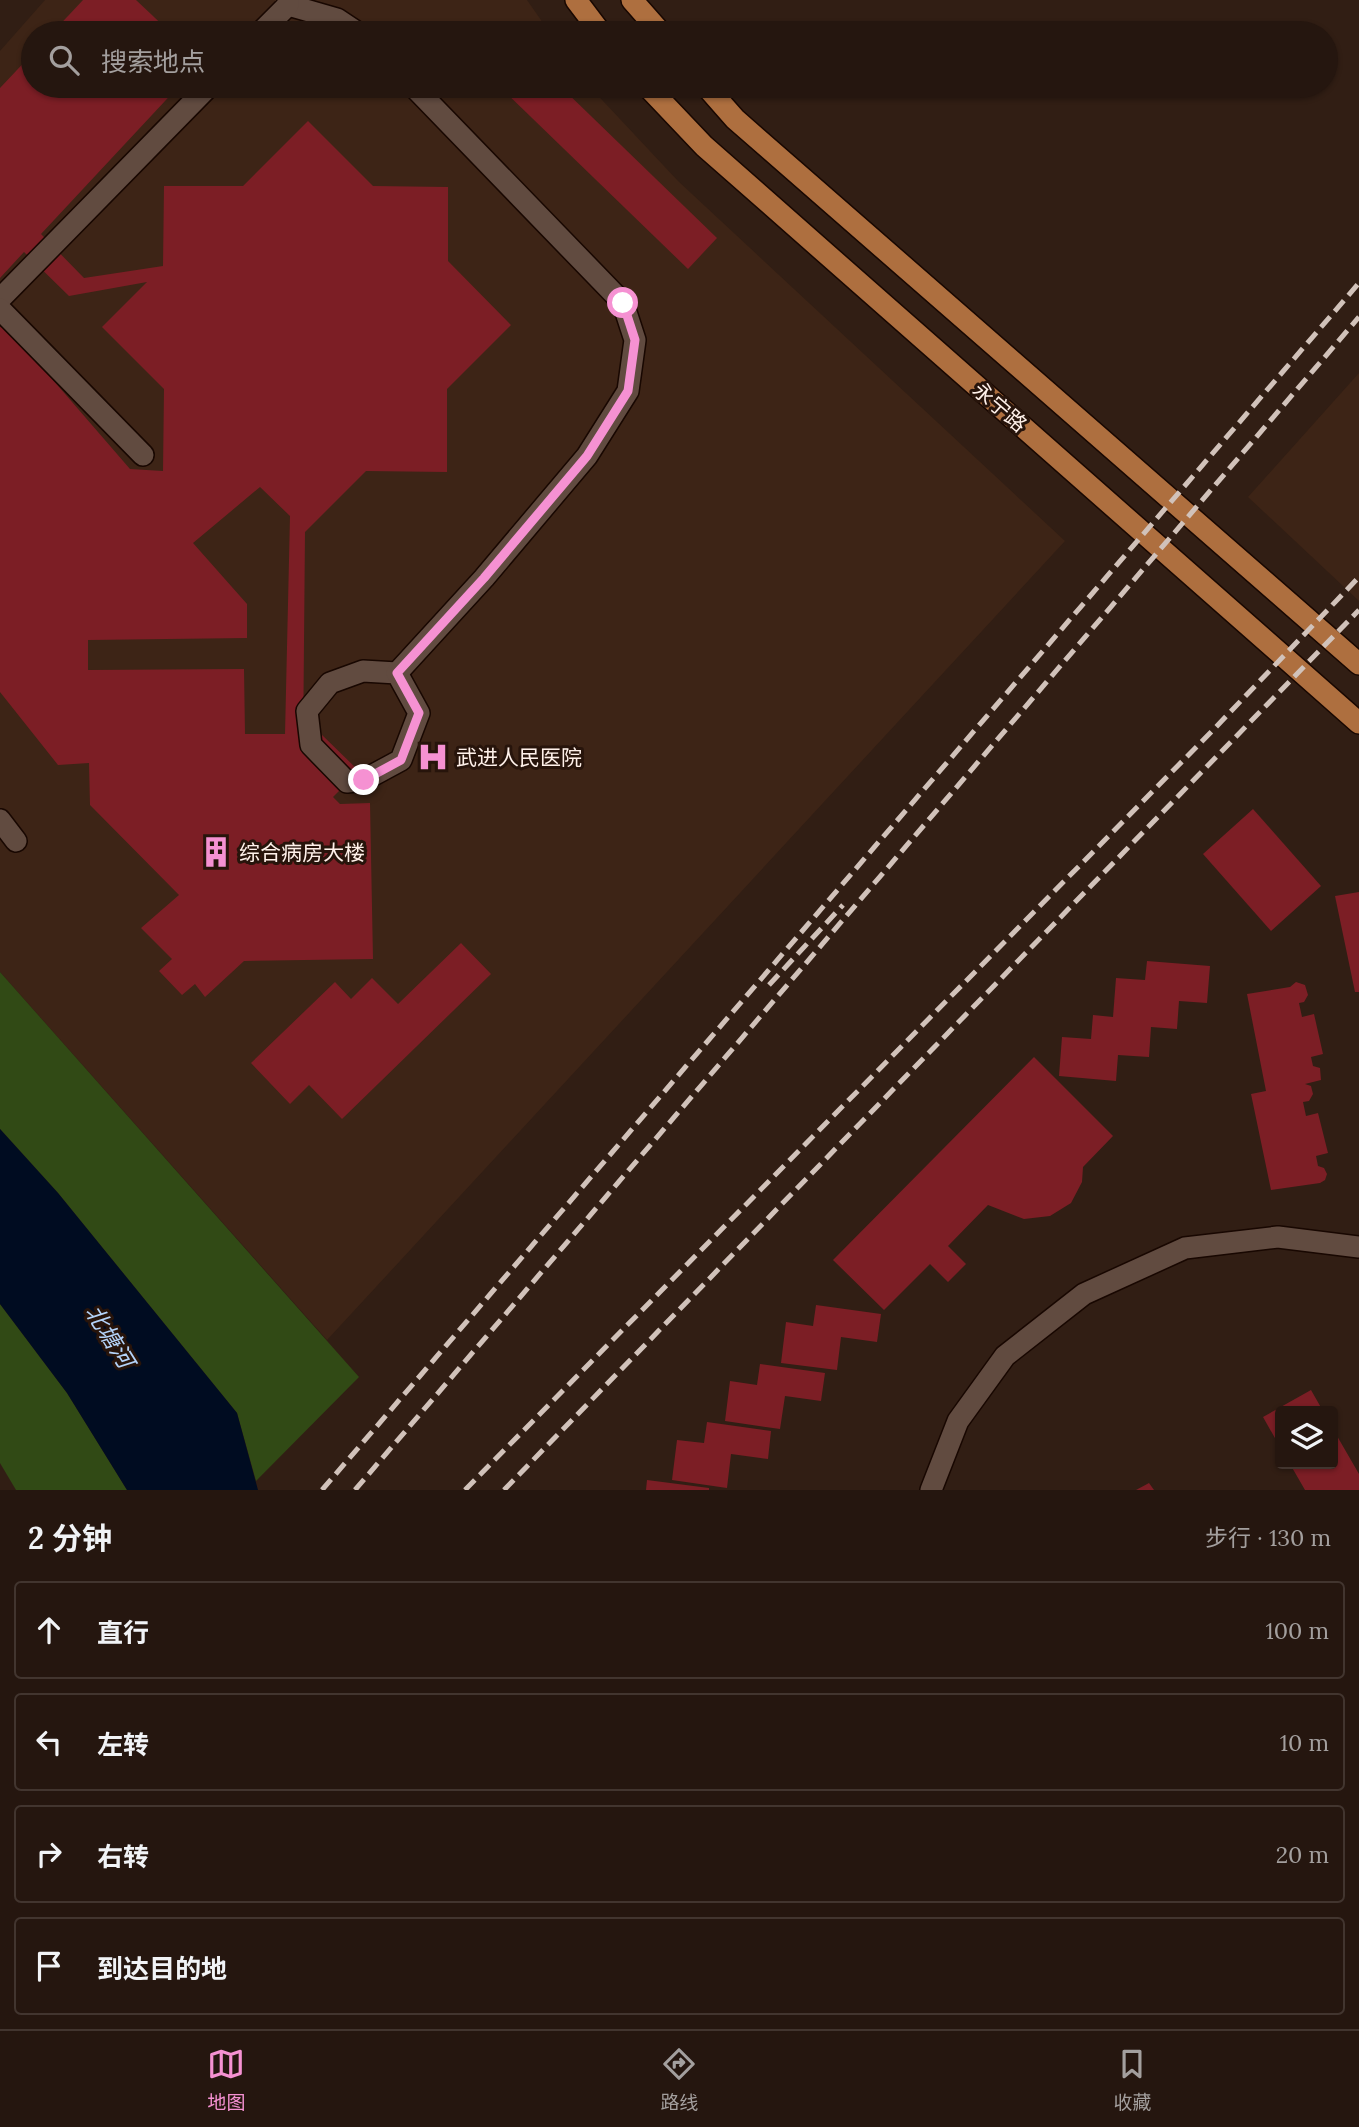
<!DOCTYPE html>
<html lang="zh">
<meta charset="utf-8">
<style>
body{margin:0;font-family:Lora,"Noto Sans SC",serif;background:#2d1f18;color:#f1f3f6}
.controls{position:absolute;right:21px;bottom:21px;display:grid;overflow:hidden;border-radius:7px;box-shadow:0 2px 5px #0004}
.controls button{width:63px;height:63px;display:grid;place-items:center;padding:0;border:0;border-bottom:2px solid #42352f;background:#25160f;color:#f1f3f6;font:35px sans-serif}
.stop{position:absolute;width:21px;height:21px;margin:-16px;border:5px solid #f591d2;border-radius:50%;background:#fff}
.stop.end{background:#f591d2;border-color:#fff;box-shadow:0 2px 7px #0008}
.list{margin:0;padding:0;list-style:none}
h2{display:flex;justify-content:space-between;align-items:center;height:91px;margin:0;padding:0 28px;font-size:30px}
h2 small{font-size:23px;font-weight:400;color:#a39f9e}
.list li{display:grid;grid-template-columns:46px 1fr auto;gap:21px;align-items:center;box-sizing:border-box;height:98px;margin:0 14px 14px;padding:0 14px;border:2px solid #42352f;border-radius:7px}
.list b{display:block;font-size:26px;white-space:nowrap}
.list em{font-size:23px;font-style:normal;color:#a39f9e}
.icon{flex:none;width:38px;height:38px;fill:none;stroke:currentColor;stroke-width:2;stroke-linecap:round;stroke-linejoin:round}
.map{position:relative;flex:none;width:1359px;height:1490px;overflow:hidden}
.search{position:absolute;background:#25160f;box-shadow:0 2px 5px #0004;left:21px;right:21px;top:21px;height:77px;display:flex;align-items:center;gap:18px;box-sizing:border-box;padding:0 24px;border-radius:38px;color:#a39f9e;font-size:26px}
.sheet{height:539px;background:#25160f}
nav{display:flex;justify-content:space-around;align-items:center;box-sizing:border-box;height:98px;border-top:2px solid #42352f;background:#25160f;font-size:19px;color:#a39f9e}
nav a{display:grid;justify-items:center;gap:4px}
nav .on{color:#f591d2}
.map>svg:first-child{display:block}
</style>
<div class="map">
<svg width="1359" height="1490" viewBox="0 0 1359 1490">
<rect width="100%" height="100%" fill="#311e14"/>
<g fill="#3d2416">
<polygon points="45,0 527,0 550,33 33,33 33,86 589,86 678,181 1065,541 327,1340 0,972 0,51"/>
<polygon points="1359,373 1359,601 1248,497"/>
</g>
<g fill="#314a15">
<polygon points="0,972 359,1377 256,1481 237,1413 58,1193 0,1129"/>
<polygon points="0,1304 67,1393 127,1490 16,1490 0,1463"/>
</g>
<polygon fill="#000c21" points="0,1129 58,1193 237,1413 258,1490 127,1490 67,1393 0,1304"/>
<g fill="#7c1e25" fill-rule="evenodd">
<polygon points="83,0 136,0 171,33 52,33"/>
<path d="M33 53V86H179L41 234 84 278 163 266 164 186H243L308 121 373 186 448 187V261L511 325 447 389V472L366 471 305 532 303 753 321 734 359 771 333 797 340 804 370 803 373 959 244 961 205 997 195 984 182 995 159 971 172 959 141 928 179 895 90 805 89 763 58 765 0 692V327L8 328 130 469 163 471 164 389 102 327 147 282 69 296 24 252 0 278V88ZM260 487 290 516 285 734H245L244 669 88 670V640L247 638V604L193 543Z"/>
<polygon points="499,86 560,86 717,238 688,269"/>
<polygon points="1253,809 1321,886 1271,931 1203,854"/>
<polygon points="1359,892 1359,992 1355,992 1335,896"/>
<polygon points="461,943 491,974 342,1119 309,1085 290,1104 251,1063 335,982 351,999 372,978 398,1004"/>
<polygon points="1147,961 1210,966 1207,1003 1179,1001 1177,1029 1151,1027 1149,1057 1118,1055 1116,1081 1059,1076 1062,1037 1091,1039 1093,1015 1113,1017 1116,978 1145,980"/>
<polygon points="1296,982 1305,985 1308,995 1304,1002 1299,1003 1302,1017 1314,1014 1323,1054 1311,1057 1313,1066 1320,1068 1321,1080 1305,1084 1311,1086 1313,1094 1309,1101 1303,1102 1306,1116 1318,1113 1328,1153 1316,1156 1318,1166 1324,1168 1327,1174 1325,1180 1320,1183 1271,1190 1251,1094 1266,1091 1247,994 1290,987"/>
<polygon points="1034,1057 1113,1136 1083,1167 1082,1182 1071,1203 1050,1216 1024,1219 988,1205 948,1246 966,1264 948,1282 930,1264 884,1310 833,1260"/>
<polygon points="816,1305 881,1314 877,1342 841,1337 837,1370 781,1363 786,1322 813,1326"/>
<polygon points="760,1364 825,1373 821,1401 785,1396 780,1429 725,1421 730,1381 757,1385"/>
<polygon points="1311,1390 1323,1411 1280,1411 1280,1447 1263,1417"/>
<polygon points="707,1422 771,1431 768,1459 731,1454 727,1488 672,1480 677,1440 704,1443"/>
<polygon points="1333,1429 1359,1474 1359,1490 1305,1490 1290,1464 1333,1464"/>
<polygon points="647,1480 709,1488 709,1490 646,1490"/>
<polygon points="1149,1483 1154,1490 1136,1490"/>
</g>
<g fill="none" stroke-linecap="round" stroke-linejoin="round">
<defs>
<g id="minor">
<polyline points="288,5 337,19 358,33"/>
<polyline points="260,33 288,5 288,0"/>
<polyline points="0,299 209,86"/>
<polyline points="0,309 143,455"/>
<polygon points="363,671 397,673 419,713 401,760 364,780 347,782 311,745 307,711 330,683"/>
<polyline points="397,673 484,578 587,456 628,391 635,340 623,303 413,86"/>
<polyline points="0,820 16,841"/>
<polyline points="931,1490 958,1421 1005,1356 1084,1294 1185,1248 1278,1237 1359,1247"/>
</g>
<g id="major">
<polyline points="576,0 601,33"/>
<polyline points="632,0 661,33"/>
<polyline points="647,86 704,146 1359,723"/>
<polyline points="706,86 735,119 1359,664"/>
</g>
</defs>
<use href="#minor" stroke="#180701" stroke-width="24"/>
<use href="#major" stroke="#180701" stroke-width="24"/>
<use href="#minor" stroke="#614b40" stroke-width="21"/>
<use href="#major" stroke="#ae6f3f" stroke-width="21"/>
<g stroke="#d1c2ba" stroke-width="5" stroke-dasharray="14 7" stroke-linecap="butt">
<polyline points="769,985 843,905"/>
<polyline points="322,1490 1359,283"/>
<polyline points="355,1490 1359,317"/>
<polyline points="465,1490 1215,728 1359,577"/>
<polyline points="504,1490 1359,610"/>
</g>
</g>
<g fill="none" stroke-linecap="round" stroke-linejoin="round">
<polyline stroke="#f591d2" stroke-width="9" points="364,780 401,760 419,713 397,673 484,578 587,456 628,391 635,340 623,303"/>
</g>
<defs>
<symbol id="hospital-bare" viewBox="-9 -9 18 18"><path d="M-5-5h3v3.5h4V-5h3V5h-3V1.5h-4V5h-3Z" fill="#f591d2" stroke="#27140b" stroke-width="2.5" paint-order="stroke"/></symbol>
<symbol id="building-bare" viewBox="-9 -9 18 18"><path d="M-4-6H4V6H1V3H-1V6H-4ZM-2.5-4.3h1.7v1.8h-1.7ZM.8-4.3h1.7v1.8H.8ZM-2.5-1h1.7V.8h-1.7ZM.8-1h1.7V.8H.8Z" fill="#f591d2" stroke="#27140b" stroke-width="2.5" paint-order="stroke"/></symbol>
</defs>
<g fill-rule="evenodd">
<use href="#hospital-bare" x="411" y="735" width="44" height="44"/>
<use href="#building-bare" x="194" y="830" width="44" height="44"/>
</g>
<g text-anchor="middle" dominant-baseline="central" stroke-width="6" stroke-linejoin="round" paint-order="stroke">
<g font-size="21" fill="#fff1ea" stroke="#27140b">
<text transform="translate(1000 407) rotate(41)">永宁路</text>
</g>
<g font-size="21" fill="#fff1ea" stroke="#27140b" text-anchor="start">
<text x="456" y="757">武进人民医院</text>
<text x="239" y="852">综合病房大楼</text>
</g>
<g font-size="23" font-style="italic" fill="#b4d3f9" stroke="#27140b">
<text transform="translate(110 1336) rotate(58)">北塘河</text>
</g>
</g>
</svg>
<div class="controls">
<button><svg class="icon" aria-label="layers" viewBox="0 0 24 24"><path d="M12 4l9 5-9 5-9-5zM3 14l9 5 9-5"/></svg></button>
</div>
<div class="stop" style="left:623px;top:303px"></div>
<div class="stop end" style="left:364px;top:780px"></div>
<div class="search"><svg class="icon" aria-label="search" viewBox="0 0 24 24"><circle cx="10" cy="10" r="6"/><path d="M15 15l6 6"/></svg>搜索地点</div>
</div>
<section class="sheet">
<h2>2 分钟<small>步行 · 130 m</small></h2>
<ul class="list">
<li><svg class="icon" aria-label="ahead" viewBox="0 0 24 24"><path d="M12 20V5M6 11l6-6 6 6"/></svg><div><b>直行</b></div><em>100 m</em></li>
<li><svg class="icon" aria-label="left" viewBox="0 0 24 24"><path d="M17 20v-9H6M10 6l-5 5 5 5"/></svg><div><b>左转</b></div><em>10 m</em></li>
<li><svg class="icon" aria-label="right" viewBox="0 0 24 24"><path d="M7 20v-9h11M14 6l5 5-5 5"/></svg><div><b>右转</b></div><em>20 m</em></li>
<li><svg class="icon" aria-label="arrive" viewBox="0 0 24 24"><path d="M6 21V4h12l-3 4 3 4H6"/></svg><div><b>到达目的地</b></div></li>
</ul>
</section>
<nav>
<a class="on"><svg class="icon" aria-label="map" viewBox="0 0 24 24"><path d="M3 6l6-2 6 2 6-2v14l-6 2-6-2-6 2zM9 4v14M15 6v14"/></svg>地图</a>
<a><svg class="icon" aria-label="directions" viewBox="0 0 24 24"><path d="M12 3l9 9-9 9-9-9zM9 14v-3h6M13 9l2 2-2 2"/></svg>路线</a>
<a><svg class="icon" aria-label="saved" viewBox="0 0 24 24"><path d="M7 4h10v16l-5-4-5 4z"/></svg>收藏</a>
</nav>
